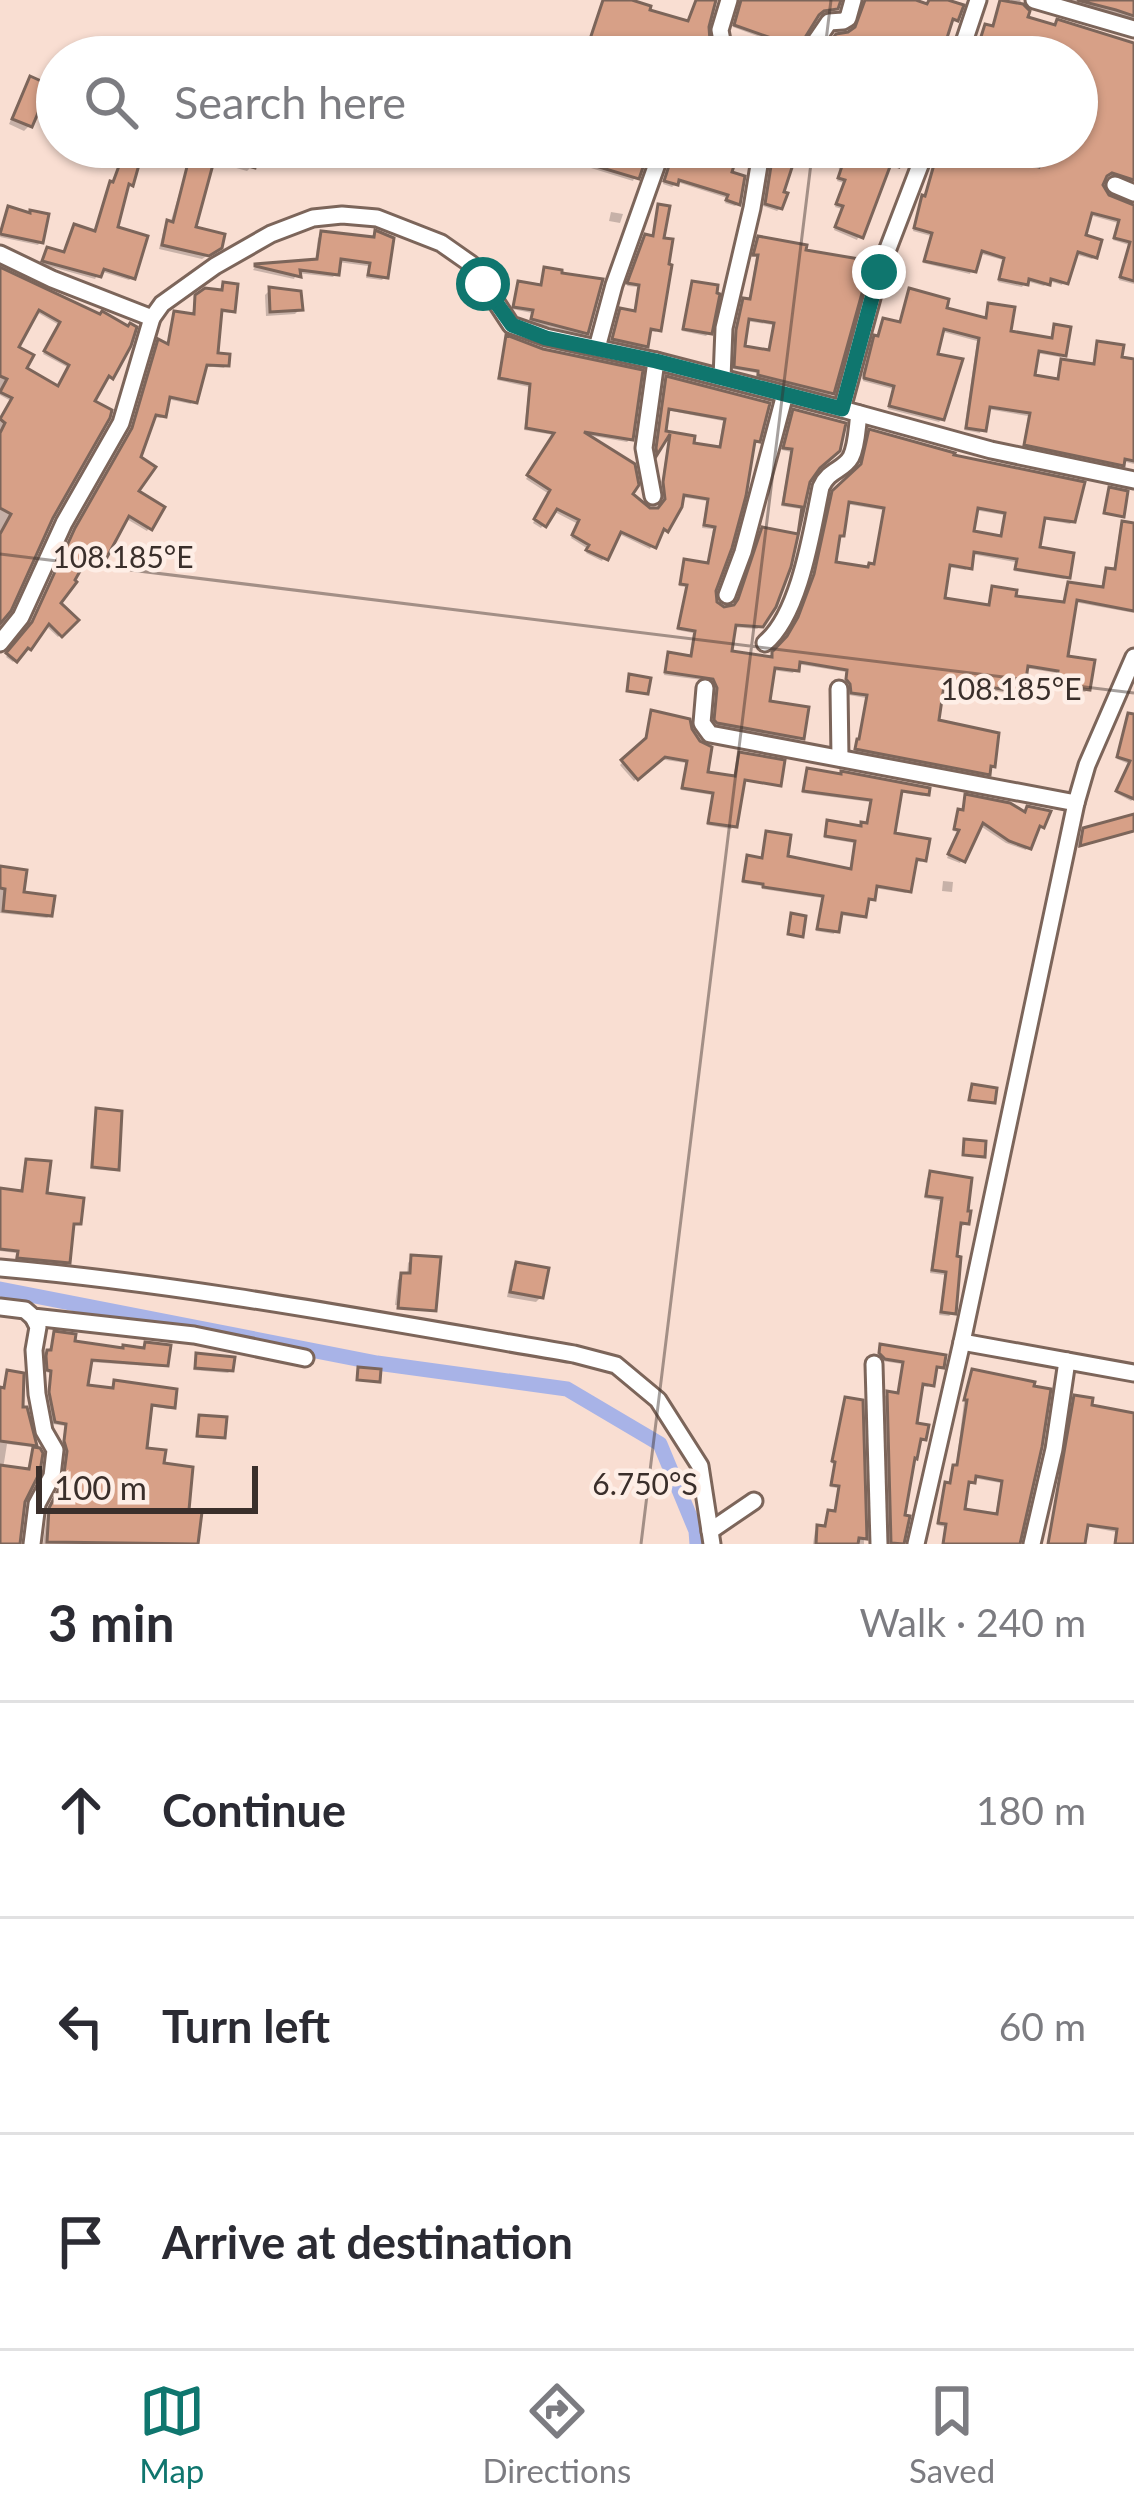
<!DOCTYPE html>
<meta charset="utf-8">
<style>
body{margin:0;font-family:Lato,sans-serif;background:#f7f7f7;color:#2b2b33}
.scale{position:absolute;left:36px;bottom:30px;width:222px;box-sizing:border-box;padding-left:12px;border:6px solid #3a2f2b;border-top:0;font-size:33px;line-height:42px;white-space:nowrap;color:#3a2f2b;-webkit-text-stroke:9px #feeee6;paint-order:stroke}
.stop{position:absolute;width:36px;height:36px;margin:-27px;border:9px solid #0f766e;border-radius:50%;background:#fff}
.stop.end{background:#0f766e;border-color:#fff;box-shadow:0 3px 12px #0008}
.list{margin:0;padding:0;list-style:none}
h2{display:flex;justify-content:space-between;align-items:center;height:156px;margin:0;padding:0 48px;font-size:51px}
h2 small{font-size:39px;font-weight:400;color:#7c7c81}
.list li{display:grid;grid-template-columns:78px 1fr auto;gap:36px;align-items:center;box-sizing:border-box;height:216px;padding:0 48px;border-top:3px solid #e1e1e2}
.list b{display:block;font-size:45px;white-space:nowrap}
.list em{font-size:39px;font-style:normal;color:#7c7c81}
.icon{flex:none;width:66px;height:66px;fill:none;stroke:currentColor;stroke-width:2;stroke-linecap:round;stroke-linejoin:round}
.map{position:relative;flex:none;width:1134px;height:1544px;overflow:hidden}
.search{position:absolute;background:#fff;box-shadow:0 3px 9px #0004;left:36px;right:36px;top:36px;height:132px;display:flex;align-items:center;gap:30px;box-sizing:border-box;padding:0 42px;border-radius:66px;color:#7c7c81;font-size:45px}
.sheet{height:804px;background:#fff}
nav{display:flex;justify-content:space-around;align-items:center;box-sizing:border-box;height:168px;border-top:3px solid #e1e1e2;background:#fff;font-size:33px;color:#7c7c81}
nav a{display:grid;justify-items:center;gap:6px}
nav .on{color:#0f766e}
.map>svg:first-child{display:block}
</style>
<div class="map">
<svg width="1134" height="1544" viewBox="0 0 1134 1544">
<rect width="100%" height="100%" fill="#f9ded2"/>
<g fill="#0003" fill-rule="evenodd">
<polygon points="602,0 624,0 646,12 687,24 695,0 715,0 705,26 707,40 702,57 584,57"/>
<polygon points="739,0 838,0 832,11 815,16 791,57 772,57 776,43 733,27"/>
<polygon points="1011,0 1020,0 1027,12 1025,19 1134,46 1134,185 1110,175 1103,178 1104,195 1134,207 1134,284 1119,280 1129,245 1113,240 1118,223 1089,215 1082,237 1095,256 1092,259 1074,254 1062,285 1049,281 1044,286 1026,281 1022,287 998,282 1003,260 978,253 970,274 923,263 931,236 913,231 920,201 924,199 936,156 936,147 1010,147 1006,160 1038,170 1045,147 1077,147 1077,57 975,57 983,30 986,27 992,29 998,4 1001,1 1010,4"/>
<polygon points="1064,0 1134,0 1134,19"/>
<polygon points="31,80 29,126 24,131 9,124 26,85"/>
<polygon points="125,147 141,147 114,229 133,277 129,280 100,271 95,279 41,264 48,250 63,255 94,234 108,187 113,183"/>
<polygon points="193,147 259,147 252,166 247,171 211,161 192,229 213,252 202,259 159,249 164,228 170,224"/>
<polygon points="548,147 647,147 633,181 565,160 562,163 545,158"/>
<polygon points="672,147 735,147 728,174 738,204 735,206 725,203 727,198 677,182 672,187 663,184 673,151"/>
<polygon points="902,147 896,165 894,168 887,166 857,240 834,230 842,209 835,207 844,183 837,181 841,169 793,154 780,208 777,211 763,206 771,147"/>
<polygon points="659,207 658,329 656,332 648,331 643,348 611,341 618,314 634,314 638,287 627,286 643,241 652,239"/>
<polygon points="8,210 40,242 38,245 0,237"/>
<polygon points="611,212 623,214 620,223 609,221"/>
<polygon points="322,234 372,237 376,234 385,276 382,280 366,278 368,266 338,262 336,273 333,277 297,273 294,279 253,270 256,266 315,262 318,238"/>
<path d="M759 239 831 393 828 396 756 377 757 373 733 369 734 335 742 304 749 302 756 257H752ZM746 321 773 325 768 353 741 348Z"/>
<polygon points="545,270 586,332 583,335 530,322 532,313 512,309 516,288 519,285 540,288"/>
<path d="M0 271 100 317 111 377 109 379 105 377 91 402 50 516 0 619V422L11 401 0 395ZM35 311 59 325 43 354 69 368 57 389 22 370 15 348Z"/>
<polygon points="693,284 709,333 706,336 682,331 690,287"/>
<polygon points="224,285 232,310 230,313 219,312 215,356 226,365 224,368 204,366 191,404 167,399 163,416 161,418 153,417 138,458 135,492 161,508 147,531 125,518 101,559 88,551 57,603 60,635 58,637 45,625 29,648 26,650 24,649 13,662 6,657 30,629 130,434 157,345 167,347 175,315 192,316 194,301 205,291 220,293"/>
<polygon points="270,290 300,309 295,314 266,316 265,295"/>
<polygon points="910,291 943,310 984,321 989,306 1007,333 1050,341 1055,327 1063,354 1060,357 1036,353 1032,377 1056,381 1062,362 1092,367 1098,344 1118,359 1134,362 1134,464 1122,461 1119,467 1023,447 1028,416 987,409 980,433 964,430 977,341 940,331 934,357 942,418 939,422 888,409 893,389 863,381 872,341 877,339 881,324 884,321 898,325"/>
<path d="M506 339 630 439 627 442 582 434 629 495 649 510 658 511 663 504 661 487 669 435 692 439 691 445 718 450 723 421 666 410 662 434H667L655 453 664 382 667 379 757 440 713 590 714 603 761 626 757 629 733 627 728 653 769 660 785 642 796 623 859 470 870 432 1073 521 1070 524 1042 519 1037 550 1067 576 1064 579 1014 571 1015 562 971 554 966 570 947 567 941 600 988 608 993 589 1012 599 1063 605 1069 585 1101 590 1104 574 1107 571 1113 572 1120 527 1123 524 1134 526V613L1074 602 1065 658 1088 689 1085 692 1054 687 1057 673 1025 668 1021 692 1018 695 942 681 936 722 992 766 984 776 854 751 858 741 866 698 849 695 844 683 846 672 797 664 793 673 772 670 766 703 801 737 798 740 714 725 715 692 710 681 664 675 669 655 689 659 693 633 677 630 686 587 679 586 682 566 685 563 707 566 713 529 702 528 707 501 681 497 666 530 663 533 660 531 650 549 617 533 602 561 586 553 588 549 571 538 578 524 553 511 541 528 533 523 549 494 526 479 554 435 524 430 529 387 497 380ZM846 504 883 510 873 567 867 570 832 564ZM974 510 1004 515 1000 538 971 533Z"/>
<polygon points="791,415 807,481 801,509 781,506 791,452 782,450"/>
<polygon points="652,713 705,774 734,826 731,829 707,825 712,795 681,790 686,763 659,759 634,781 620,765 644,743"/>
<polygon points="1128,721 1134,723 1134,798 1131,801 1116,793 1129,764 1117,759"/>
<polygon points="808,771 926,793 923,796 899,792 891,835 924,860 921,862 913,861 908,890 906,893 874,888 872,899 866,901 863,915 861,918 839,915 834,934 816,931 822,898 762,889 762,886 742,883 746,861 748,858 760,860 767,834 784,859 849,871 854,843 824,838 826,826 828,823 859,828 866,826 870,802 802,793"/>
<polygon points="966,798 1042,826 1036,828 1026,850 1006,843 979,825 960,863 947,858 959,832 953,831 956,815 961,813"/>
<polygon points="1134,817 1134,832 1077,847 1079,837 1084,831"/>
<polygon points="0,871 20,895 50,915 47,918 0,913"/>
<polygon points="943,881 953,882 952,892 942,891"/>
<polygon points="97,1111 116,1169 114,1171 90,1169 95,1114"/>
<polygon points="27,1162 44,1196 78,1223 71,1226 67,1262 63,1265 15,1260 16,1253 0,1251 0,1191 20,1194 24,1165"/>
<polygon points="931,1175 966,1223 963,1226 958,1226 953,1313 949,1316 939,1315 945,1275 930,1273 940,1201 924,1198 927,1178"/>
<polygon points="412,1258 434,1308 395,1305 398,1280 402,1276 407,1276 408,1263"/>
<polygon points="517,1265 541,1297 536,1302 507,1297 512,1270"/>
<polygon points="55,1335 72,1343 143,1351 146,1345 165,1365 163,1367 89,1362 85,1387 112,1391 115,1383 172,1406 169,1409 149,1406 144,1450 161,1466 185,1513 199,1515 195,1544 43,1544 47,1513 61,1486 66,1456 62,1445 65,1426 53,1424 48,1397 50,1373 46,1372 45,1360"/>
<polygon points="882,1348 941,1367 933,1369 928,1387 920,1386 914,1425 924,1438 917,1440 901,1517 907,1518 902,1544 889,1544 885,1396 888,1394 897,1395 902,1364 882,1361 878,1357"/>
<polygon points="197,1356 231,1370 228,1373 193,1370"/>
<path d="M973 1372 1031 1384 1018 1544H942L945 1527 937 1525 943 1488 949 1486 951 1471 956 1467 964 1402ZM973 1478 1001 1483 995 1517 961 1512 966 1484H970Z"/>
<polygon points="8,1373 34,1445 32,1447 7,1444 3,1469 28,1472 34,1450 22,1501 17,1544 0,1544 0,1390 3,1391"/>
<polygon points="1075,1398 1089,1407 1134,1417 1134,1544 1114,1544 1116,1532 1085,1526 1082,1544 1048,1544 1072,1401"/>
<polygon points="846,1400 860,1402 864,1544 813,1544 815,1531 818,1528 824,1529 826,1516 834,1514 838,1488 830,1487 834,1464 831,1463"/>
</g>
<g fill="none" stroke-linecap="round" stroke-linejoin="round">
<polyline stroke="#a8b3e7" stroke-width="15" points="0,1289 377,1363 567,1389 660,1444 696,1531 697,1544"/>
</g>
<g fill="#d7a087" stroke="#7c655a" stroke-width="3" fill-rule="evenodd">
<polygon points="603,0 632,0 651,6 650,10 688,21 696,0 716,0 709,27 710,41 705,55 676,45 672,57 584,57"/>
<polygon points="741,0 841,0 838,9 824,11 819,15 793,57 772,57 777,40 734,25"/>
<polygon points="865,0 916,0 927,4 929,0 948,0 964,5 958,21 953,19 941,57 820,57 836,34 848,32 855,27"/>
<polygon points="1000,0 1023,4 1030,11 1028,17 1055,25 1057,19 1134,43 1134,180 1112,173 1107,176 1103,185 1109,195 1134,205 1134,281 1120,277 1130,242 1114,238 1119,220 1092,213 1086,235 1102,240 1097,258 1078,252 1068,284 1051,279 1050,285 1029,279 1028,285 999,279 1004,258 982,251 976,272 924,261 932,233 914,228 922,195 925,196 939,147 966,147 985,152 987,147 1013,147 1010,158 1039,167 1044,150 1058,154 1060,147 1077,147 1077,106 1083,84 1077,83 1077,57 1006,57 1007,51 979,43 985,24 993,26"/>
<polygon points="1077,0 1134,0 1134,16 1116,10"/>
<polygon points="30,76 50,85 32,127 12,119"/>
<polygon points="126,147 144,147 133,186 129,184 118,227 148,236 135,279 104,269 101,277 42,261 47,247 64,252 74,224 95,231 110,181 113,182"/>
<polygon points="192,147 260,147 255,168 215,157 196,227 225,234 222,248 209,256 162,245 167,220 173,222"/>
<polygon points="529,147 650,147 639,179 569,158 567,162 528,150"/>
<polygon points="675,147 740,147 732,172 745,176 740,205 726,200 728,195 679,180 678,185 664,181"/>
<polygon points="774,147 905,147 899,167 891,164 863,238 835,227 843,206 836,204 845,180 838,178 842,166 797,152 784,192 788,193 782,209 765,204"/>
<polygon points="658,204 670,206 664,238 673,239 669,264 672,265 661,331 651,329 648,347 612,339 620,308 635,311 639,285 627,283 645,234 653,236"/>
<polygon points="8,206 30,213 30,210 49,214 43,243 0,234"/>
<polygon points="375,230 394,238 388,278 368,275 370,263 341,259 339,275 300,270 301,277 255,266 255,264 317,259 321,231 374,237"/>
<path d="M758 236 807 245 806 250 871 261 834 394 758 375V371L734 367 736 330 743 298 750 299 758 255H753ZM749 319 774 323 769 350 745 346Z"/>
<path d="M0 267 100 314 102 311 128 326 130 323 137 327 131 346 113 379 109 376 95 401 112 410 110 418 53 518 11 611 0 624V534L11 514 0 508V433L5 423 0 419 12 398 0 392 7 379 0 376ZM39 310 60 322 44 351 69 365 58 386 27 368 34 355 19 347Z"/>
<polygon points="544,267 562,270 562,273 603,279 588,334 531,319 533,310 513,307 518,281 541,285"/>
<polygon points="692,281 718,285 717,293 720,294 712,334 683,329"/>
<polygon points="223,282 238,284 235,312 222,310 218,353 230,354 229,366 207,365 197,403 170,397 166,417 156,415 141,457 156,467 139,491 165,507 152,530 129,516 106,559 92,550 75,580 77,582 61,603 79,620 62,637 49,624 31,650 28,648 17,662 6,653 32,622 75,528 132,428 158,339 168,344 174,311 194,314 195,295 205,288 222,290"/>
<polygon points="269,287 301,291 303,310 270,312"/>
<polygon points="909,288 949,299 947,308 986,318 988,303 1015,307 1011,331 1052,338 1054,324 1071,327 1066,356 1039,351 1035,375 1058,379 1061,359 1094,364 1097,341 1124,345 1122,357 1134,359 1134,461 1125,459 1124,466 1024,445 1030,413 990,407 986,431 966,428 979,338 944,329 938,354 963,359 944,420 889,406 894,386 864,378 864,375 874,335 878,336 883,318 900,322"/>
<path d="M506 335 543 349 643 370 633 440 584 432 635 464 639 485 633 494 650 508H658L665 499 663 482 670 434 657 455 656 448 666 376 770 403 760 442 755 441 746 496 732 548 716 591 717 602 724 607 734 605 738 599 762 527 798 534 802 507 783 504 792 449 783 448 793 409 846 423 840 451 820 468 810 482 791 567 776 607 763 627 736 625 732 651 772 657V652L787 636 798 617 814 574 832 491 861 464 869 429 955 453 954 455 1085 482 1075 522 1045 518 1040 547 1074 553 1070 578 1015 569 1017 559 974 552 972 569 950 565 945 598 989 605 992 586 1017 590 1016 596 1064 602 1068 582 1103 587 1106 568 1115 569 1122 521 1134 523V611L1077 600 1068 656 1095 660 1090 690 1056 685 1058 671 1028 666 1024 693 945 679 939 720 999 733 995 767 991 766 990 775 855 749 857 739H859L867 695 851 693 850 684 846 679 847 670 800 662 799 671 775 668 770 701 809 707 804 739 717 723 714 720 717 688 713 679 665 672 668 652 691 656 695 631 678 628 687 585 680 584 684 559 708 563 715 527 704 525 708 499 684 495 682 507 668 532 664 529 656 548 621 532 608 560 586 550 589 545 572 535 579 520 557 509 546 527 534 519 550 490 527 475 554 433 526 428 530 384 499 378ZM669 409 725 419 720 447 694 443 695 436 666 431ZM849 502 884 508 874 564 869 563 868 567 836 562 840 536H844ZM978 508 1005 513 1001 536 974 531Z"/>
<polygon points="1109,487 1128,491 1124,517 1104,513"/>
<polygon points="629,674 651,678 648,694 627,691"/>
<polygon points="651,710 690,719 692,729 700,741 712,747 708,772 735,776 739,752 785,760 781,786 745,780 737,827 708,823 713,793 682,788 687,761 665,757 638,780 621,760 646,738"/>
<polygon points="1128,713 1134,714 1134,799 1116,791 1130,761 1117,757"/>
<polygon points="807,768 841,774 841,771 930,788 929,795 902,791 895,833 930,839 926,861 917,859 911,892 877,886 875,900 869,899 866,917 842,913 839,932 817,929 823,896 763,887 763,884 743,881 747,855 762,858 766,831 791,835 788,856 851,869 855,841 825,836 827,820 861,826 861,822 867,823 871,800 803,791"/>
<polygon points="965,794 1010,803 1025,812 1027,806 1051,811 1044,828 1040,826 1031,849 1009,841 983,823 965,862 948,854 959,830 954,829 958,809 963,810"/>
<polygon points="1134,814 1134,831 1080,846 1083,828"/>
<polygon points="0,866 27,870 24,892 55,896 52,916 3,911 5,889 0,888"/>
<polygon points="791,913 806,916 803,937 788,934"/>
<polygon points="972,1084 997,1088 995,1103 969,1100"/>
<polygon points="96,1108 122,1111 119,1170 92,1167"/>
<polygon points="964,1139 986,1141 985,1157 963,1155"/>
<polygon points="26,1159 51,1161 47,1193 84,1198 81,1224 74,1224 70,1263 17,1258 18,1251 0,1249 0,1188 22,1191"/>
<polygon points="930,1171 972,1178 968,1211 971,1211 969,1224 961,1223 957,1256 961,1257 956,1314 941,1312 946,1272 932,1270 942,1198 926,1196"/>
<polygon points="411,1255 441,1257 436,1311 398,1308 401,1273 410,1273"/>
<polygon points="516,1262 549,1268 543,1298 510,1292"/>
<polygon points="54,1331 76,1334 75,1341 123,1348 123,1345 144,1348 145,1342 171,1345 168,1366 92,1360 88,1385 113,1388 114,1380 177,1389 175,1408 152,1405 147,1448 166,1450 164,1463 193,1467 189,1510 202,1512 198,1544 47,1542 49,1508 63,1481 67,1451 64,1441 66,1424 55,1422 49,1392 51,1371 47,1370 46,1356 47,1350 51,1350"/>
<polygon points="880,1344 946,1355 944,1368 937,1367 934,1386 923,1384 917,1423 929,1425 926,1440 921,1439 917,1459 915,1458 905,1515 910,1516 904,1544 891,1543 887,1391 898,1393 903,1362 885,1359 879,1353"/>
<polygon points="196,1353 235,1357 233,1371 195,1368"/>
<polygon points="358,1367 381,1369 380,1382 357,1380"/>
<path d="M972 1369 1035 1382 1034 1386 1051 1389 1042 1447 1020 1544H943L946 1524 938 1523 945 1482 950 1483 953 1465H957L967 1400H964ZM976 1476 1002 1481 997 1514 965 1509 969 1482 975 1483Z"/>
<polygon points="7,1370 24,1373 23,1407 27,1407 37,1446 0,1441 0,1387 4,1388"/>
<polygon points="1074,1395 1093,1398 1092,1405 1134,1413 1134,1544 1115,1544 1117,1529 1088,1525 1085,1544 1048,1544"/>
<polygon points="845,1397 863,1400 867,1539 859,1538 858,1544 816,1544 817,1525 825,1526 828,1510 835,1511 839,1486 831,1485 835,1462 832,1461"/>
<polygon points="199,1415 227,1417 225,1438 197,1436"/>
<polygon points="33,1447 40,1448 43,1453 40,1472 25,1502 20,1544 0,1544 0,1465 29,1469"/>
</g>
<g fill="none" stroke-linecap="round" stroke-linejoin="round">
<defs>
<g id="minor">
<polyline points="1034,0 1134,29"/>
<polyline points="725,57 720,30 729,0"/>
<polyline points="805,57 829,22 843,21 848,18 853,0"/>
<polyline points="959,57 978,0"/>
<polyline points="927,147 879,272 842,409 991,450 1134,480"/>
<polyline points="1115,185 1134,193"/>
<polyline points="0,254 52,279 152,318"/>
<polyline points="597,348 614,285 663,147"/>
<polyline points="722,378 724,328 752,208 762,147"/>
<polyline points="653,496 644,448 656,361"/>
<polyline points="727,595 743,552 785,394"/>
<polyline points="0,643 21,617 64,523 121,423 152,318 162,304 215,266 271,234 313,218 342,215 377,218 441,243 471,264 511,325 546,337 656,361 842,409"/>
<path d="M765 643C800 614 812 530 821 487 829 469 843 471 851 457 857 445 857 427 859 414"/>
<polyline points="705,688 702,723 710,734 1076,803"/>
<polyline points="839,689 840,758"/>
<path d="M0 1268C193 1285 384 1322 574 1354L616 1365 658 1400 700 1466 712 1544"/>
<polyline points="0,1307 25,1310 33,1317 194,1335 305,1358"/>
<polyline points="962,1342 1134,1373"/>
<polyline points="874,1364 879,1544"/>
<polyline points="710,1531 754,1501"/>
<polyline points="32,1544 37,1504 52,1476 55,1450 44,1431 37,1394 34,1350 38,1327 33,1317"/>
<polyline points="916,1544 962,1342 1076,803 1087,765 1134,657"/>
<polyline points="1032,1544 1054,1449 1067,1361"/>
</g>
</defs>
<use href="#minor" stroke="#7c655a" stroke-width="21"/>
<use href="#minor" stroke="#fff" stroke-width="15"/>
</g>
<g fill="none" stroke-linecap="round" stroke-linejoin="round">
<polyline stroke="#0f766e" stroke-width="15" points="483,284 512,325 546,338 656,361 842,409 879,272"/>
</g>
<path fill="none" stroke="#3a2f2b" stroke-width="3" stroke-opacity="0.45" d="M824 57 831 0M0 554 1134 693M641 1544 813 147"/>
<g font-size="30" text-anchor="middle" fill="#3a2f2b" stroke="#feeee6" stroke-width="9" stroke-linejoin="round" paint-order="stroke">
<text x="123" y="568">108.185°E</text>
<text x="1011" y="700">108.185°E</text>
<text x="645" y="1495">6.750°S</text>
</g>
</svg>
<div class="scale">100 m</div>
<div class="stop" style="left:483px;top:284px"></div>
<div class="stop end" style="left:879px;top:272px"></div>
<div class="search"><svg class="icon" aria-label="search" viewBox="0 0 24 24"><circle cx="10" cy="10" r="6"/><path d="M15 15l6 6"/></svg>Search here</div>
</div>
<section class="sheet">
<h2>3 min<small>Walk · 240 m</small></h2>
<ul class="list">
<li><svg class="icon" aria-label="ahead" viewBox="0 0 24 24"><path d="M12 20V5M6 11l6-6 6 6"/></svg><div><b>Continue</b></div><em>180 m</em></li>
<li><svg class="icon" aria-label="left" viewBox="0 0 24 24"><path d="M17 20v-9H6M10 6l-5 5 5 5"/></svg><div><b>Turn left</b></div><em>60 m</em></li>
<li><svg class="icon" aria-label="arrive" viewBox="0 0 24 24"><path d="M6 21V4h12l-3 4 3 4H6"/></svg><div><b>Arrive at destination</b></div></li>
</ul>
</section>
<nav>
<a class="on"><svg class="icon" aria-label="map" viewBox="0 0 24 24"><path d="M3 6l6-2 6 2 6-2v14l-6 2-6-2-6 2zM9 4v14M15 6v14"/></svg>Map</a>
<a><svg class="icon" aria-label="directions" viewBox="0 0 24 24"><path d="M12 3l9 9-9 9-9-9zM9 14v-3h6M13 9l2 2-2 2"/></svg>Directions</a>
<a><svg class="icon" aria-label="saved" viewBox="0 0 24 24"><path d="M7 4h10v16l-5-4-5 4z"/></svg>Saved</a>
</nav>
